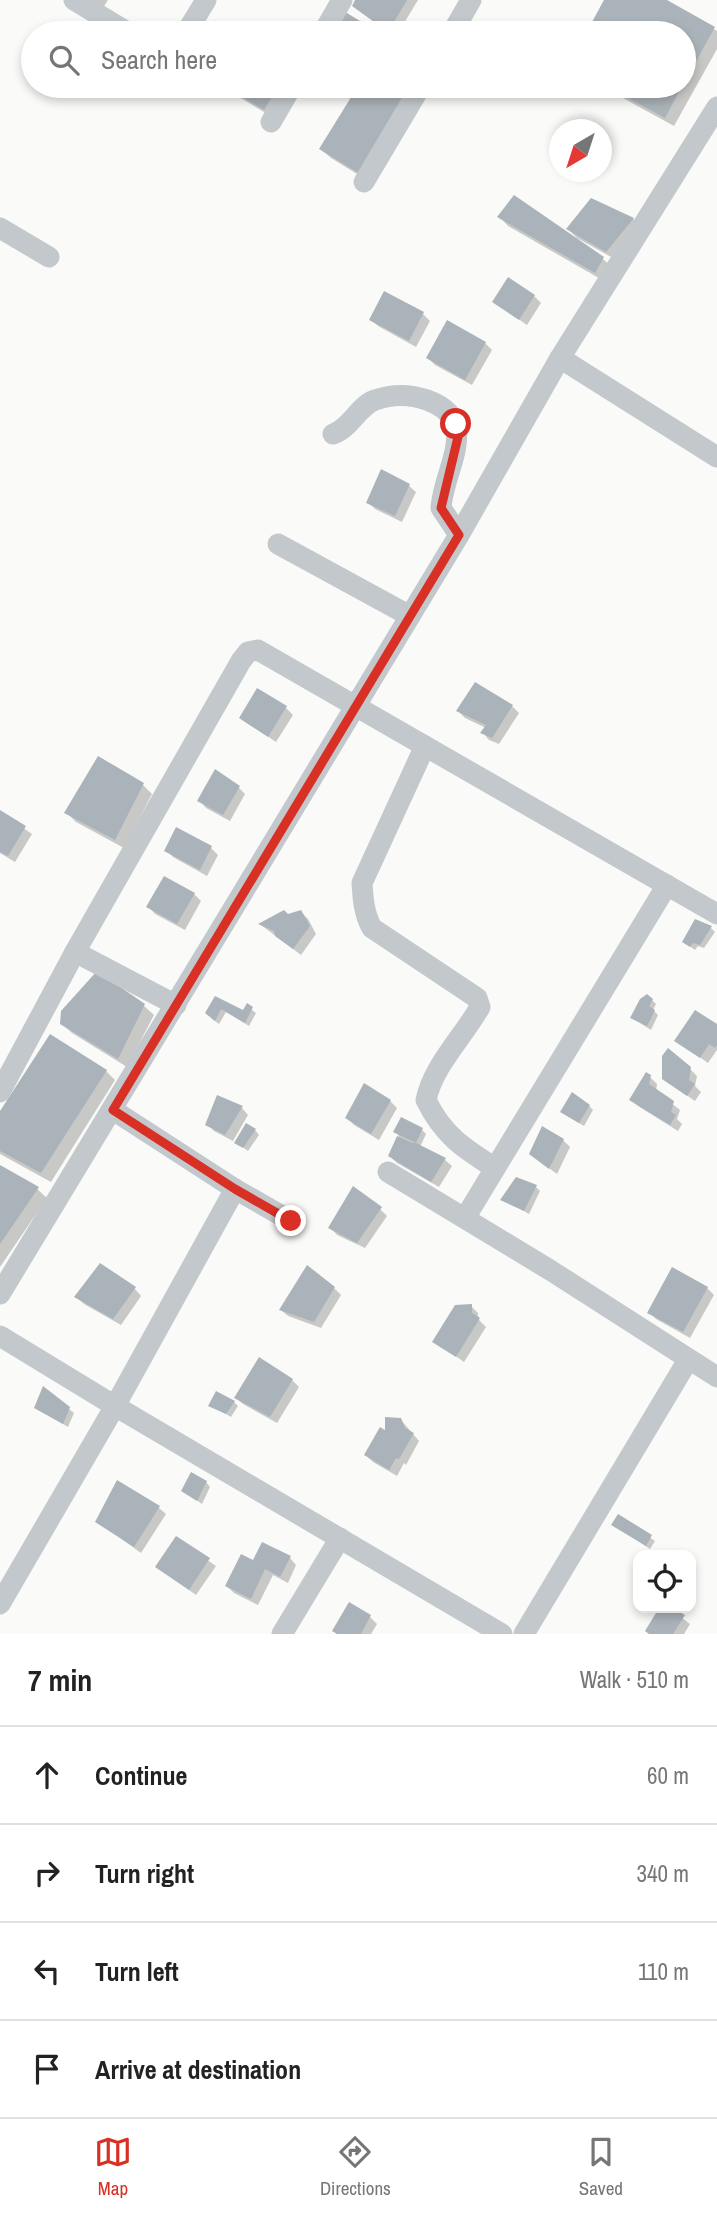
<!DOCTYPE html>
<meta charset="utf-8">
<style>
body{margin:0;font-family:"Archivo Narrow",sans-serif;background:#f6f6f6;color:#222}
.controls{position:absolute;right:21px;bottom:21px;display:grid;overflow:hidden;border-radius:14px;box-shadow:0 4px 10px #0003}
.controls button{width:63px;height:63px;display:grid;place-items:center;padding:0;border:0;border-bottom:2px solid #e0e0e0;background:#fff;color:#222;font:35px sans-serif}
.compass{position:absolute;left:549px;top:119px;width:63px;height:63px;border-radius:50%;background:#fff;box-shadow:0 4px 10px #0003;rotate:219deg}
.stop{position:absolute;width:21px;height:21px;margin:-16px;border:5px solid #d93025;border-radius:50%;background:#fff}
.stop.end{background:#d93025;border-color:#fff;box-shadow:0 2px 7px #0008}
.list{margin:0;padding:0;list-style:none}
h2{display:flex;justify-content:space-between;align-items:center;height:91px;margin:0;padding:0 28px;font-size:30px}
h2 small{font-size:23px;font-weight:400;color:#767676}
.list li{display:grid;grid-template-columns:46px 1fr auto;gap:21px;align-items:center;box-sizing:border-box;height:98px;padding:0 28px;border-top:2px solid #e0e0e0}
.list b{display:block;font-size:26px;white-space:nowrap}
.list em{font-size:23px;font-style:normal;color:#767676}
.icon{flex:none;width:38px;height:38px;fill:none;stroke:currentColor;stroke-width:2;stroke-linecap:round;stroke-linejoin:round}
.map{position:relative;flex:none;width:717px;height:1634px;overflow:hidden}
.search{position:absolute;background:#fff;box-shadow:0 4px 10px #0003;left:21px;right:21px;top:21px;height:77px;display:flex;align-items:center;gap:18px;box-sizing:border-box;padding:0 24px;border-radius:38px;color:#767676;font-size:26px}
.sheet{height:483px;background:#fff}
nav{display:flex;justify-content:space-around;align-items:center;box-sizing:border-box;height:98px;border-top:2px solid #e0e0e0;background:#fff;font-size:19px;color:#767676}
nav a{display:grid;justify-items:center;gap:4px}
nav .on{color:#d93025}
.map>svg:first-child{display:block}
</style>
<div class="map">
<svg width="717" height="1634" viewBox="0 0 717 1634">
<rect width="100%" height="100%" fill="#fafaf8"/>
<g fill="#0003">
<polygon points="84,0 108,0 101,11"/>
<polygon points="357,0 418,0 398,33 390,33 361,12"/>
<polygon points="606,0 664,0 717,31 717,49 674,126 601,86 684,86 684,33 587,33"/>
<polygon points="343,12 364,27 359,33 329,33"/>
<polygon points="226,86 293,86 274,118 234,94"/>
<polygon points="360,86 377,86 404,102 370,182 331,158 321,149"/>
<polygon points="515,197 603,259 613,268 604,281 508,226 499,216"/>
<polygon points="633,219 640,226 613,258 577,238 568,229"/>
<polygon points="534,296 541,303 527,325 494,302"/>
<polygon points="423,314 430,321 416,347 378,326 371,320"/>
<polygon points="485,343 492,350 472,385 435,365 428,358"/>
<polygon points="409,486 416,492 402,522 375,509 368,502"/>
<polygon points="512,706 519,713 499,744 489,740 483,733 486,728 465,718 458,711"/>
<polygon points="286,708 293,715 276,742 241,718"/>
<polygon points="142,784 152,794 124,848 76,822 67,813"/>
<polygon points="238,787 245,794 230,821 206,808 200,801"/>
<polygon points="0,812 32,834 15,862 0,853"/>
<polygon points="177,830 211,848 218,855 207,876 173,857 166,850"/>
<polygon points="194,894 201,901 185,930 155,914 149,907"/>
<polygon points="301,912 308,919 316,934 301,955 261,925"/>
<polygon points="711,928 715,932 704,948 698,946 695,950 684,942"/>
<polygon points="216,998 244,1013 251,1009 256,1013 249,1026 226,1012 219,1024 211,1018"/>
<polygon points="652,1000 656,1004 653,1010 658,1015 651,1030 632,1018"/>
<polygon points="144,1006 154,1015 127,1067 72,1033 62,1024"/>
<polygon points="717,1026 717,1050 708,1063 677,1041"/>
<polygon points="690,1069 697,1076 695,1086 701,1092 695,1101 663,1079"/>
<polygon points="106,1071 115,1080 51,1182 0,1154 0,1114"/>
<polygon points="650,1077 657,1084 656,1091 680,1110 677,1119 682,1124 678,1131 638,1106 631,1099"/>
<polygon points="390,1101 397,1108 379,1140 354,1125 347,1118"/>
<polygon points="589,1106 593,1110 584,1126 567,1116"/>
<polygon points="242,1108 248,1115 233,1141 214,1131 207,1124"/>
<polygon points="255,1130 259,1135 248,1151 237,1143"/>
<polygon points="422,1130 426,1134 420,1147 445,1160 452,1166 439,1187 397,1163 390,1156 399,1136 395,1132"/>
<polygon points="563,1140 570,1147 557,1174 538,1160"/>
<polygon points="0,1167 37,1189 47,1198 0,1267"/>
<polygon points="536,1187 540,1191 529,1214 503,1199"/>
<polygon points="380,1209 387,1216 365,1248 337,1235 331,1228"/>
<polygon points="334,1288 341,1295 321,1328 288,1316 281,1310"/>
<polygon points="707,1288 714,1295 690,1338 656,1319 649,1312"/>
<polygon points="135,1289 141,1296 121,1325 84,1304 77,1297"/>
<polygon points="471,1306 478,1313 478,1319 486,1327 464,1362 434,1341"/>
<polygon points="292,1380 299,1387 277,1423 243,1404 236,1398"/>
<polygon points="234,1402 238,1406 231,1417 210,1405"/>
<polygon points="36,1408 69,1409 74,1413 68,1427"/>
<polygon points="401,1420 419,1441 406,1465 404,1463 397,1476 373,1462 366,1455"/>
<polygon points="206,1482 210,1487 202,1504 183,1491"/>
<polygon points="159,1508 166,1514 141,1553 98,1522"/>
<polygon points="619,1517 655,1541 650,1549 614,1525"/>
<polygon points="177,1539 216,1566 196,1595 157,1567"/>
<polygon points="290,1558 296,1565 288,1583 273,1575 258,1605 234,1593 227,1586 253,1562"/>
<polygon points="349,1605 370,1617 377,1624 371,1634 337,1634 334,1631"/>
<polygon points="661,1608 669,1608 690,1624 684,1634 650,1634 647,1631"/>
</g>
<g fill="#aab3b9">
<polygon points="355,0 407,0 388,32 352,6"/>
<polygon points="604,0 667,0 715,27 684,83 684,33 586,33"/>
<polygon points="342,10 360,21 353,33 327,33"/>
<polygon points="224,86 279,86 264,110"/>
<polygon points="358,86 381,86 406,101 360,174 319,149"/>
<polygon points="606,86 682,86 665,118"/>
<polygon points="514,195 604,257 595,273 497,217"/>
<polygon points="591,198 634,218 606,252 566,229"/>
<polygon points="508,277 535,295 519,320 492,302"/>
<polygon points="384,291 424,312 409,341 369,320"/>
<polygon points="447,320 486,342 465,380 426,358"/>
<polygon points="381,469 410,484 395,516 366,503"/>
<polygon points="475,682 513,705 492,738 480,733 486,725 456,711"/>
<polygon points="257,688 287,706 268,737 239,718"/>
<polygon points="98,756 144,783 115,840 64,813"/>
<polygon points="215,769 240,786 223,815 197,801"/>
<polygon points="0,810 26,826 8,856 0,852"/>
<polygon points="176,827 212,846 200,870 164,851"/>
<polygon points="164,876 195,893 177,924 146,907"/>
<polygon points="284,910 288,914 301,910 310,926 293,949 275,936 274,931 258,924"/>
<polygon points="695,919 712,926 700,945 693,943 690,947 682,942"/>
<polygon points="97,971 145,1004 118,1059 60,1024 61,1011"/>
<polygon points="647,994 653,999 649,1006 655,1010 647,1026 630,1018 640,999"/>
<polygon points="215,996 243,1010 247,1003 253,1007 245,1023 221,1009 215,1021 205,1013"/>
<polygon points="695,1010 717,1024 717,1045 715,1048 709,1044 700,1058 674,1041"/>
<polygon points="50,1034 107,1070 41,1173 0,1151 0,1111"/>
<polygon points="668,1048 691,1067 689,1080 695,1084 687,1096 662,1079 662,1056"/>
<polygon points="646,1072 651,1075 649,1084 674,1101 671,1112 676,1115 670,1125 629,1100"/>
<polygon points="364,1083 391,1100 371,1134 345,1118"/>
<polygon points="572,1092 590,1105 579,1123 560,1112"/>
<polygon points="217,1095 243,1106 225,1135 205,1125"/>
<polygon points="401,1117 423,1128 416,1143 446,1158 431,1182 388,1156 397,1136 412,1143 416,1143 393,1132"/>
<polygon points="246,1123 256,1129 243,1148 234,1143"/>
<polygon points="542,1126 564,1139 549,1169 529,1154"/>
<polygon points="0,1165 39,1187 0,1244"/>
<polygon points="516,1177 537,1185 524,1211 500,1200"/>
<polygon points="353,1186 382,1207 357,1243 328,1228"/>
<polygon points="100,1263 136,1287 113,1319 74,1297"/>
<polygon points="307,1265 335,1287 314,1322 279,1310"/>
<polygon points="672,1267 708,1287 683,1332 647,1313"/>
<polygon points="472,1304 472,1313 480,1318 456,1357 432,1342 455,1305"/>
<polygon points="259,1357 293,1379 270,1417 234,1398"/>
<polygon points="43,1386 70,1407 63,1424 34,1408"/>
<polygon points="216,1391 235,1401 226,1414 208,1406"/>
<polygon points="385,1417 401,1418 405,1428 414,1433 399,1459 396,1458 389,1470 364,1455 380,1427 385,1430"/>
<polygon points="191,1472 207,1481 197,1501 181,1491"/>
<polygon points="117,1480 160,1506 134,1547 95,1522"/>
<polygon points="618,1514 652,1535 646,1546 611,1525"/>
<polygon points="176,1536 210,1558 189,1590 155,1567"/>
<polygon points="262,1542 291,1556 280,1577 265,1569 251,1599 225,1586 241,1554 253,1560"/>
<polygon points="349,1602 371,1615 361,1634 337,1634 332,1631"/>
<polygon points="659,1608 672,1608 685,1615 673,1634 649,1634 645,1631"/>
</g>
<g fill="none" stroke-linecap="round" stroke-linejoin="round">
<g stroke="#c3c8cc" stroke-width="21">
<polyline points="74,0 129,33"/>
<polyline points="186,33 206,0"/>
<polyline points="323,33 342,0"/>
<polyline points="452,33 471,0"/>
<polyline points="271,122 292,86"/>
<polyline points="364,182 421,86"/>
<polyline points="0,228 49,257"/>
<polyline points="560,358 717,457"/>
<path d="M333 434C351 428 358 406 375 400 392 394 410 394 427 400 483 420 443 469 441 508L459 535"/>
<polyline points="278,544 410,616"/>
<path d="M425 746 362 883C363 899 364 914 372 928L477 998 480 1007C463 1037 433 1066 426 1100 443 1135 463 1148 495 1168"/>
<polyline points="75,952 176,1005"/>
<polyline points="0,1092 75,952 241,661 248,652 258,650 717,914"/>
<polyline points="113,1110 235,1189 291,1221"/>
<polyline points="388,1172 550,1270 717,1377"/>
<polyline points="465,1218 667,885"/>
<polyline points="0,1294 459,535 560,358 717,107"/>
<polyline points="0,1336 115,1406 502,1634"/>
<polyline points="0,1604 115,1406 235,1189"/>
<polyline points="282,1634 340,1538"/>
<polyline points="524,1634 688,1360"/>
</g>
</g>
<g fill="none" stroke-linecap="round" stroke-linejoin="round">
<polyline stroke="#d93025" stroke-width="9" points="291,1221 235,1189 113,1110 459,535 441,508 458,437 456,424"/>
</g>
</svg>
<div class="controls">
<button><svg class="icon" aria-label="locate" viewBox="0 0 24 24"><circle cx="12" cy="12" r="6"/><path d="M12 2v4M12 18v4M2 12h4M18 12h4"/></svg></button>
</div>
<svg class="compass" viewBox="-18 -18 36 36"><path d="M0-13l5 13h-10z" fill="#e53935"/><path d="M0 13l5-13h-10z" fill="#767676"/></svg>
<div class="stop" style="left:456px;top:424px"></div>
<div class="stop end" style="left:291px;top:1221px"></div>
<div class="search"><svg class="icon" aria-label="search" viewBox="0 0 24 24"><circle cx="10" cy="10" r="6"/><path d="M15 15l6 6"/></svg>Search here</div>
</div>
<section class="sheet">
<h2>7 min<small>Walk · 510 m</small></h2>
<ul class="list">
<li><svg class="icon" aria-label="ahead" viewBox="0 0 24 24"><path d="M12 20V5M6 11l6-6 6 6"/></svg><div><b>Continue</b></div><em>60 m</em></li>
<li><svg class="icon" aria-label="right" viewBox="0 0 24 24"><path d="M7 20v-9h11M14 6l5 5-5 5"/></svg><div><b>Turn right</b></div><em>340 m</em></li>
<li><svg class="icon" aria-label="left" viewBox="0 0 24 24"><path d="M17 20v-9H6M10 6l-5 5 5 5"/></svg><div><b>Turn left</b></div><em>110 m</em></li>
<li><svg class="icon" aria-label="arrive" viewBox="0 0 24 24"><path d="M6 21V4h12l-3 4 3 4H6"/></svg><div><b>Arrive at destination</b></div></li>
</ul>
</section>
<nav>
<a class="on"><svg class="icon" aria-label="map" viewBox="0 0 24 24"><path d="M3 6l6-2 6 2 6-2v14l-6 2-6-2-6 2zM9 4v14M15 6v14"/></svg>Map</a>
<a><svg class="icon" aria-label="directions" viewBox="0 0 24 24"><path d="M12 3l9 9-9 9-9-9zM9 14v-3h6M13 9l2 2-2 2"/></svg>Directions</a>
<a><svg class="icon" aria-label="saved" viewBox="0 0 24 24"><path d="M7 4h10v16l-5-4-5 4z"/></svg>Saved</a>
</nav>
